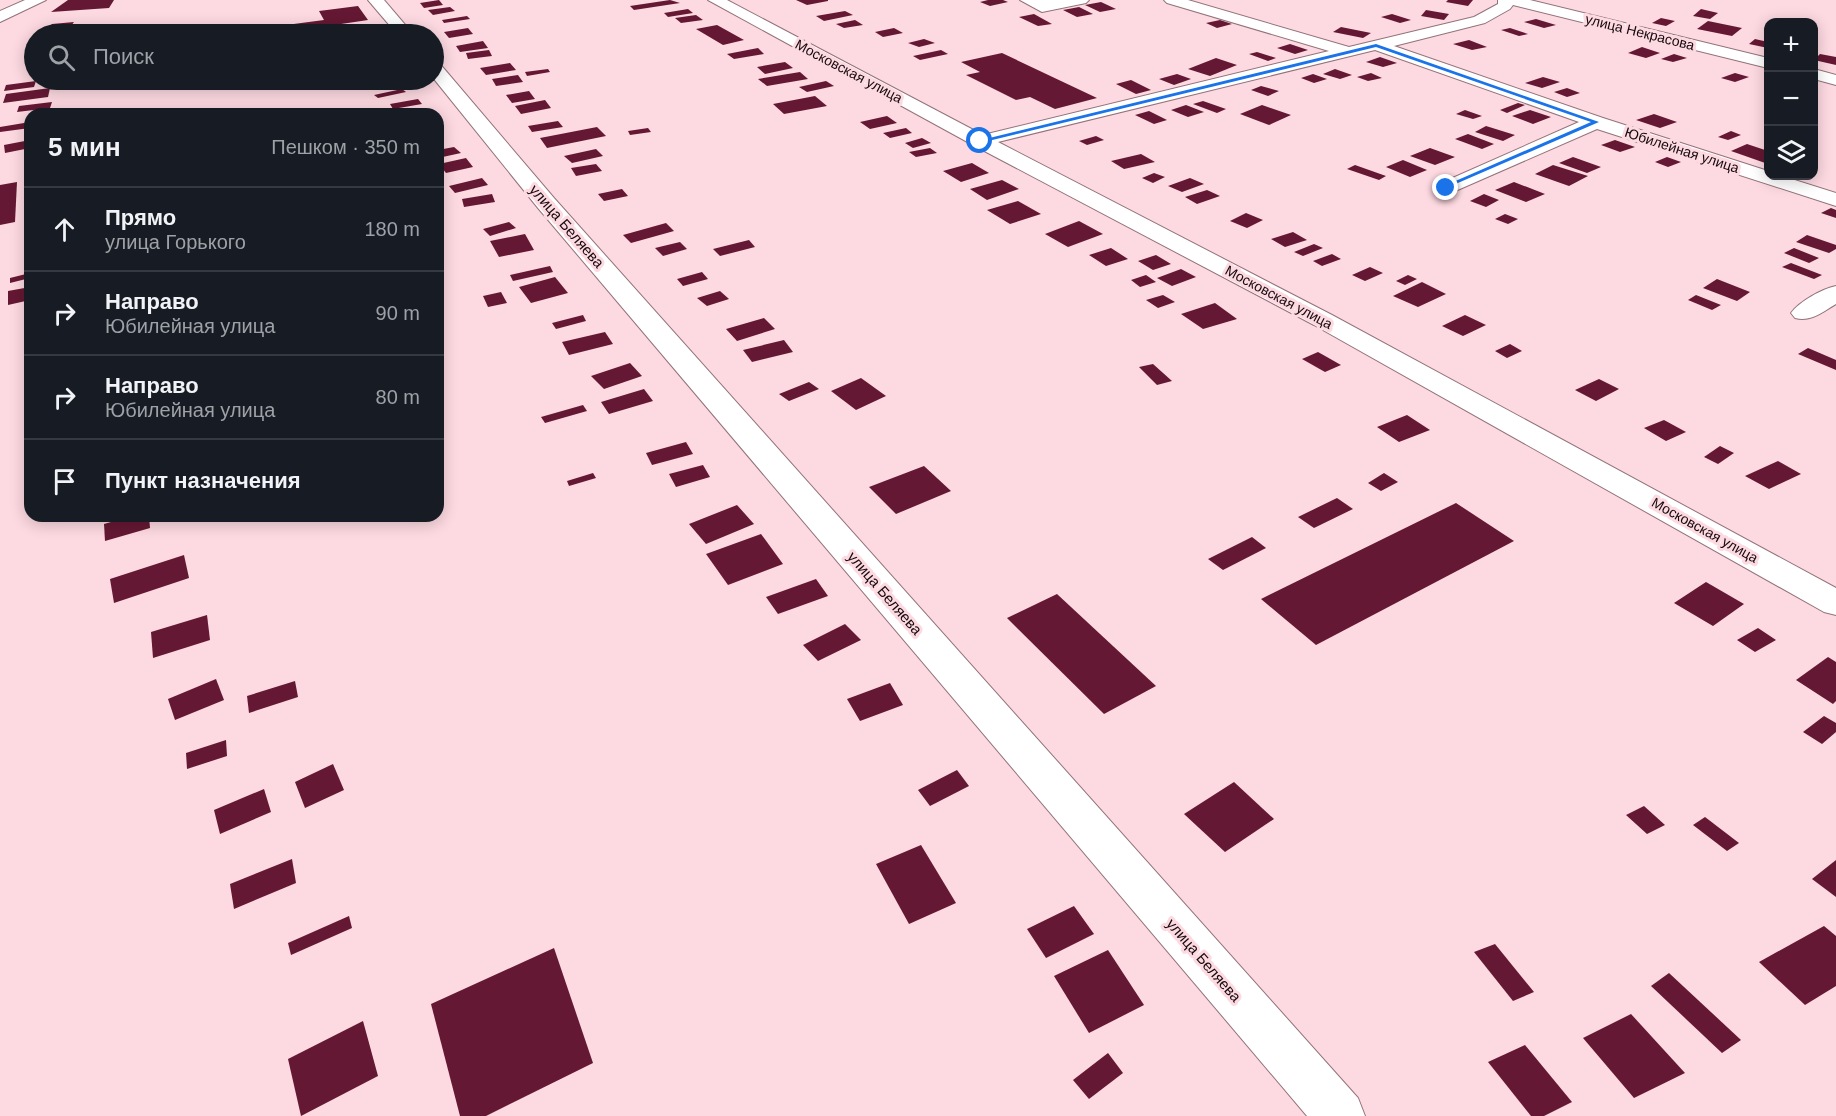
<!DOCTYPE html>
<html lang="ru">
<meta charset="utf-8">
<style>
body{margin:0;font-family:Helvetica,sans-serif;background:#20242c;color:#f1f3f6}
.controls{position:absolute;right:18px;top:18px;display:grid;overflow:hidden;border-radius:12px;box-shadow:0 3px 15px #0003}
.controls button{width:54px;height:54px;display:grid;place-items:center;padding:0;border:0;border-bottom:2px solid #363941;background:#171b24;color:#f1f3f6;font:30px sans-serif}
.stop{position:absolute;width:18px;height:18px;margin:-14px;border:4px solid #1a73e8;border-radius:50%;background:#fff}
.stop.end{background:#1a73e8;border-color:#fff;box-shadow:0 2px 6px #0008}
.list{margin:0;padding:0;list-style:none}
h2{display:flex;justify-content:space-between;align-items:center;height:78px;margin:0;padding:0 24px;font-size:26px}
h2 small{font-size:20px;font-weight:400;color:#9ea1a6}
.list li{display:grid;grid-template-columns:39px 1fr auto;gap:18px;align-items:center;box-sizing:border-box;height:84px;padding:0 24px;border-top:2px solid #363941}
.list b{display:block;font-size:22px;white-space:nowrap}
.list p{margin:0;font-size:20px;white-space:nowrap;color:#9ea1a6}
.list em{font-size:20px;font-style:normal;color:#9ea1a6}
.icon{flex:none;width:33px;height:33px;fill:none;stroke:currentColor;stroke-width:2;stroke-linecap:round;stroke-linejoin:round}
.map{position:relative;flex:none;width:1836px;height:1116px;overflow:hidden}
.search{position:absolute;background:#171b24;box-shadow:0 3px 15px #0003;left:24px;top:24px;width:420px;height:66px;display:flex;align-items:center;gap:15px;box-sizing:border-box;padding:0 21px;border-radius:33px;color:#9ea1a6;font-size:22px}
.panel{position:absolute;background:#171b24;box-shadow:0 3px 15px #0003;left:24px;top:108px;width:420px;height:414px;border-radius:18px}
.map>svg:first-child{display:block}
</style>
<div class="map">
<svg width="1836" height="1116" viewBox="0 0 1836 1116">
<rect width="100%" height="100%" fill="#fdd9e1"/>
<g fill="#651833">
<polygon points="68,0 114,0 109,8 51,12"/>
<polygon points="439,0 443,5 424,8 420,3"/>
<polygon points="670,0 680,3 634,10 630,6"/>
<polygon points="796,0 828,0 828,1 807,5"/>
<polygon points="988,0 1003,0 1008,2 990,6 980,2"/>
<polygon points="1448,0 1473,0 1468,6 1446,2"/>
<polygon points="1101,2 1116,9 1100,12 1085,5"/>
<polygon points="358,6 368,20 274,34 234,34 234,32 324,20 319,11"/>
<polygon points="450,7 455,11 433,15 428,10"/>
<polygon points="1079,7 1093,14 1077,17 1063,10"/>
<polygon points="688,9 693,13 668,17 664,13"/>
<polygon points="1701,9 1718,13 1710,19 1693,16"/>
<polygon points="1426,10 1449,14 1444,20 1421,16"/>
<polygon points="845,11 853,15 824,21 816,16"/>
<polygon points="1034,14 1052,24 1038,26 1019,17"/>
<polygon points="1392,14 1411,20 1400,23 1381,17"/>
<polygon points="696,15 703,20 681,23 675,18"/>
<polygon points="467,16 470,19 444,23 442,20"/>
<polygon points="1661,18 1675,21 1666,26 1652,23"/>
<polygon points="1536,19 1556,25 1544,28 1524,22"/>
<polygon points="855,20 863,25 844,28 836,24"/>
<polygon points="1220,20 1232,24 1217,28 1206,23"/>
<polygon points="1708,21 1742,28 1732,36 1697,29"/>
<polygon points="74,22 71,26 48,28 52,24"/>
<polygon points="363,24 368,30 343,34 338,29"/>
<polygon points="717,25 744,40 723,45 696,29"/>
<polygon points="1341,27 1371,33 1363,38 1333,32"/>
<polygon points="468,28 473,34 449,38 444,32"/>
<polygon points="894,28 903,33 883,37 875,32"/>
<polygon points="1510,28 1528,34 1519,36 1501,30"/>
<polygon points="924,39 935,43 919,47 908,43"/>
<polygon points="1755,39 1768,42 1768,48 1749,44"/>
<polygon points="1469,40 1487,47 1472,50 1453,44"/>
<polygon points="483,41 488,48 460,52 456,46"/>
<polygon points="1290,44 1308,50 1295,54 1277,48"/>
<polygon points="1642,47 1660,53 1646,58 1628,53"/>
<polygon points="758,48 764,54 734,59 727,54"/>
<polygon points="489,50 492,56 468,59 466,53"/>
<polygon points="941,50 948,54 920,60 913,56"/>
<polygon points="1257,52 1276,58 1268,61 1249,54"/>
<polygon points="1002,53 1097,98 1055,109 1030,97 1016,100 966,75 980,72 961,62"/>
<polygon points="1674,54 1687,58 1673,62 1661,59"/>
<polygon points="1820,54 1836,57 1836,65 1814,60"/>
<polygon points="1380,57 1397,63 1383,67 1366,62"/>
<polygon points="1216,58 1237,65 1210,76 1188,69"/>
<polygon points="785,62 793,68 765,74 757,67"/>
<polygon points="510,63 516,70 486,75 480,68"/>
<polygon points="548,69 550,72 527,76 525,72"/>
<polygon points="1335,69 1352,75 1340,79 1323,74"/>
<polygon points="800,72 808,79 767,86 758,79"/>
<polygon points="1371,73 1382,78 1368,81 1357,77"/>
<polygon points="1735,73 1749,77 1735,82 1721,78"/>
<polygon points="1177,74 1191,79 1174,85 1159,79"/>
<polygon points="1313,74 1327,79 1314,83 1301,78"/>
<polygon points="518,75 523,82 496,86 492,79"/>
<polygon points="1543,77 1560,82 1542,88 1525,83"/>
<polygon points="339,80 342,88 326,90 323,81"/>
<polygon points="1131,80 1151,90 1136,94 1116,84"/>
<polygon points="36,81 34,87 4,91 6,85"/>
<polygon points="826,81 834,86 807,92 799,87"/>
<polygon points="1261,86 1279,91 1268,96 1251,90"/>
<polygon points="50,88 48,97 3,103 6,94"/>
<polygon points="1567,88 1580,93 1567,97 1554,92"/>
<polygon points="402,89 406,92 378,98 374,95"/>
<polygon points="529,91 535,99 512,103 506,95"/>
<polygon points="815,96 827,106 784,114 773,104"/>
<polygon points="418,99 422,104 393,109 390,104"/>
<polygon points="545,100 551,108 521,114 515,106"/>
<polygon points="1203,101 1226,109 1217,113 1193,104"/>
<polygon points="52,102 50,108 17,112 19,106"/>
<polygon points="1518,103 1525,105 1507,113 1500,110"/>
<polygon points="1186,105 1204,112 1188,117 1171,110"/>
<polygon points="1262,105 1291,115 1269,125 1240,114"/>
<polygon points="1465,110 1482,116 1473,119 1456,114"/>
<polygon points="1530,110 1551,117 1533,124 1512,116"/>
<polygon points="1149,111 1167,120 1154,124 1135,115"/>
<polygon points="1654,114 1677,122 1660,128 1636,120"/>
<polygon points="887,116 897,123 870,129 860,122"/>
<polygon points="558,121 563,127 532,132 528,126"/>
<polygon points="30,122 30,128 0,132 0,127"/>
<polygon points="1486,126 1515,135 1503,141 1475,132"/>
<polygon points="597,127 606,136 547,148 540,138"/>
<polygon points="648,128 651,132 630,135 628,131"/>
<polygon points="906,128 912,133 890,138 883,133"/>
<polygon points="1731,131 1741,135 1728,140 1718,137"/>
<polygon points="1468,134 1494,144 1482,149 1455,139"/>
<polygon points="1096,136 1104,140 1087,145 1079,141"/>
<polygon points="922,138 931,143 913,148 905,143"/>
<polygon points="30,140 30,148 5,153 4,145"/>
<polygon points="1615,140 1635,147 1620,152 1601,145"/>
<polygon points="1747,144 1768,151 1768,164 1731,151"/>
<polygon points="454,147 461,153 438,158 438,150"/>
<polygon points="930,148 937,153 916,157 909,152"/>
<polygon points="1430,148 1455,157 1435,165 1410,156"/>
<polygon points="596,149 603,156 572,163 564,156"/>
<polygon points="1141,154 1155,162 1124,169 1111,161"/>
<polygon points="1573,157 1601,167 1587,173 1559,163"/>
<polygon points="1667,157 1681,162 1668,167 1655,162"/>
<polygon points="466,158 473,167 446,173 439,164"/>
<polygon points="1403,160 1427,170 1410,177 1386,167"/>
<polygon points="972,163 989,173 961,182 943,171"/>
<polygon points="596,164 602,171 576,176 571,168"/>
<polygon points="1355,165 1386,176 1379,180 1347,169"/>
<polygon points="1553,165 1588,176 1569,186 1535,174"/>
<polygon points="1154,173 1165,177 1153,183 1142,178"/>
<polygon points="482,178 488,185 455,193 449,186"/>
<polygon points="1190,178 1204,184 1182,192 1168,186"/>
<polygon points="1002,180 1019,189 987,200 970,189"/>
<polygon points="17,182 15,222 0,225 0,185"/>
<polygon points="1514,182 1545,194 1526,202 1495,190"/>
<polygon points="622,189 628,196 604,201 598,194"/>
<polygon points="1207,190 1220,196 1197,204 1185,197"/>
<polygon points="492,194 495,202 464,207 462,199"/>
<polygon points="1484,194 1499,200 1486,207 1470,201"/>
<polygon points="1018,201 1041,214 1010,224 987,210"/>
<polygon points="1831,208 1836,210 1836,218 1821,213"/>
<polygon points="1246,213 1263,220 1247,228 1230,221"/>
<polygon points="1505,214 1518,219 1508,224 1495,219"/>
<polygon points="1079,221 1103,234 1068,247 1045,234"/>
<polygon points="509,222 516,228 490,236 483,229"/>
<polygon points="666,223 674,231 631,243 623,235"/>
<polygon points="1293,232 1307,240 1285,247 1271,239"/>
<polygon points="525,234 534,250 499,257 490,241"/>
<polygon points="1807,235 1836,245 1836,249 1829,253 1796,242"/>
<polygon points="749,240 755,247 720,256 713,249"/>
<polygon points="680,242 687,249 663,256 655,248"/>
<polygon points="1314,244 1323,248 1303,256 1294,252"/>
<polygon points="1111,248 1128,259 1106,266 1089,255"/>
<polygon points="1794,248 1819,258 1809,263 1784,253"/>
<polygon points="1332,254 1341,259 1322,266 1313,261"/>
<polygon points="1156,255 1171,264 1153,270 1138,261"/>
<polygon points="1791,263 1822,275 1814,279 1782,267"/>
<polygon points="550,266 553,272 513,281 510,275"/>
<polygon points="1370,267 1383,273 1365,281 1352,275"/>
<polygon points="1181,269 1196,277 1172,286 1157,278"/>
<polygon points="702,272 708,279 683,286 677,279"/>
<polygon points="30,273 30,278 10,283 10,278"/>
<polygon points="1146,275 1156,282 1140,287 1131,280"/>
<polygon points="1408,275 1417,279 1405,285 1396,281"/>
<polygon points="555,277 568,293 531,303 519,287"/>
<polygon points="1717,279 1750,292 1737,301 1703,288"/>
<polygon points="1422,282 1446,294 1418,307 1393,296"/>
<polygon points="30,287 30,300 8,305 8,291"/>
<polygon points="720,291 729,299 707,306 697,298"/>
<polygon points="501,292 507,303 488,307 483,296"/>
<polygon points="1163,295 1175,302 1158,308 1146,300"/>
<polygon points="1696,295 1721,305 1712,310 1688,300"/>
<polygon points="1215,303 1237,319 1203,329 1181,314"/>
<polygon points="583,315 586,321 556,329 552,323"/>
<polygon points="1465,315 1486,325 1463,336 1442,326"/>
<polygon points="764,318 775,329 737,341 726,329"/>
<polygon points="605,332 613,344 569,355 562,342"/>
<polygon points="784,340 793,352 752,362 743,350"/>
<polygon points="1510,344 1522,351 1507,358 1495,351"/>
<polygon points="1808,348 1836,360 1836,370 1798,354"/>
<polygon points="1318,352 1341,365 1325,372 1302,359"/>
<polygon points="630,363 642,376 604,389 591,376"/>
<polygon points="1153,364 1172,381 1157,385 1139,367"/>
<polygon points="861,378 886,396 856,410 831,391"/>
<polygon points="1599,379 1619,389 1596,401 1575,390"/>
<polygon points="809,382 819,389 789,401 779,394"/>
<polygon points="644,389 653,401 609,414 601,402"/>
<polygon points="583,405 587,411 545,423 541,417"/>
<polygon points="1407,415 1430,430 1399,442 1377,427"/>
<polygon points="1664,420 1686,432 1666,441 1644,428"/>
<polygon points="686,442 693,454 652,465 646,453"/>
<polygon points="1720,446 1734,453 1718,464 1704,457"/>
<polygon points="1778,461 1801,474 1769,489 1745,476"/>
<polygon points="703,465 710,477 676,487 669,474"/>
<polygon points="924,466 951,491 896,514 869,487"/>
<polygon points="593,473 596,478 569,486 567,481"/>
<polygon points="1384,473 1398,482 1381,491 1368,483"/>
<polygon points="1337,498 1353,509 1314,528 1298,517"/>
<polygon points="1456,503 1514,541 1316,645 1261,599"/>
<polygon points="737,505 754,524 706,544 689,524"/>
<polygon points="132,516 149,516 150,528 105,541 104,524"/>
<polygon points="761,534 783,564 728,585 706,554"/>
<polygon points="1252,537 1266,548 1223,570 1208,559"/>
<polygon points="184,555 189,578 114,603 110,579"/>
<polygon points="816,579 828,596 778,614 766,597"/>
<polygon points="1706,582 1744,604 1713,626 1674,603"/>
<polygon points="1057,594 1156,686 1104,714 1007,618"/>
<polygon points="207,615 210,640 153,658 151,632"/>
<polygon points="845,624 861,640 818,661 803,645"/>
<polygon points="1758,628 1776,640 1755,652 1737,640"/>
<polygon points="1828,657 1836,662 1836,701 1833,704 1796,680"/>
<polygon points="216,679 224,700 175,720 168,699"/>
<polygon points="295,681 298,697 249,713 247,696"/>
<polygon points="890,683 903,705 860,721 847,699"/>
<polygon points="1824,716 1836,723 1836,732 1822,744 1803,732"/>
<polygon points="226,740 227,756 187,769 186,753"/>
<polygon points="333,764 344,790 305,808 295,782"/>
<polygon points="957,770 969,786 930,806 918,790"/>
<polygon points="1234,782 1274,819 1225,852 1184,814"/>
<polygon points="264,789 271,812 220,834 214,810"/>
<polygon points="1644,806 1665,825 1647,834 1626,815"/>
<polygon points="1705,817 1739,843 1727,851 1693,825"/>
<polygon points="921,845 956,903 909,924 876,864"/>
<polygon points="292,859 296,883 234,909 230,884"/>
<polygon points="1836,860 1836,897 1812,879"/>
<polygon points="1074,906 1094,934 1046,958 1027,929"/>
<polygon points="349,916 352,928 291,955 288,943"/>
<polygon points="1824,926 1836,936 1836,986 1805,1005 1759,962"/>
<polygon points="1495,944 1534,992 1513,1001 1474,952"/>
<polygon points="554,948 593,1063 486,1116 460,1116 431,1004"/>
<polygon points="1108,950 1144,1005 1089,1033 1054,976"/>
<polygon points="1669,973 1741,1040 1722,1053 1651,986"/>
<polygon points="1631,1014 1685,1073 1634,1098 1583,1038"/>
<polygon points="363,1021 378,1076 301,1116 288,1059"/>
<polygon points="1525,1045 1572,1102 1544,1116 1531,1116 1488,1062"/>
<polygon points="1108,1053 1123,1073 1089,1099 1073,1080"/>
</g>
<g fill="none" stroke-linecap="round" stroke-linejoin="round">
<defs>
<g id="minor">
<polygon points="25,0 46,0 0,22 0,11"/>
<polygon points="368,0 384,0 413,34 397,34"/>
<polygon points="708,0 727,0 983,135 1329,51 1167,3 1164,0 1188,0 1349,47 1474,17 1498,4 1498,0 1530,0 1768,58 1768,68 1513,5 1510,9 1485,23 1394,46 1603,118 1768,171 1768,176 1782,176 1836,193 1836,206 1597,129 1453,192 1439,192 1435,188 1439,184 1579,122 1375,50 998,142 1332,315 1836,588 1836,615 1824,612 1314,325 973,145"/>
<polygon points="1020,0 1089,0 1086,3 1042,12"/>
<polygon points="434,63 440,64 554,198 1358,1098 1365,1116 1307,1116 538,208 434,79"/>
<polygon points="1814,69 1836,75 1836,85 1814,79"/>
<path d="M1836 286V304C1822 312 1812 322 1795 318L1791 313C1800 301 1822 289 1836 286Z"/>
</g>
</defs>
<use href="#minor" stroke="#92737a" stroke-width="2"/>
<use href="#minor" fill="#fff" fill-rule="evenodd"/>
</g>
<polygon fill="#1a73e8" points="1376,44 1599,122 1444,189 1444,186 1591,122 1376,47 980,143 977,141"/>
<g text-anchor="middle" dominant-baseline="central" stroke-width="6" stroke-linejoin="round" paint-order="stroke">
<g font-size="14" fill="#150a0d" stroke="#fdd9e1">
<text transform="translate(1640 32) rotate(14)">улица Некрасова</text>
<text transform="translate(849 71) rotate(28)">Московская улица</text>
<text transform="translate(1682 150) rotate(18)">Юбилейная улица</text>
<text transform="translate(1279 297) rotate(28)">Московская улица</text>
<text transform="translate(1705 530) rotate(29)">Московская улица</text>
</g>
<g font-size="15" fill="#150a0d" stroke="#fdd9e1">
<text transform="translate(567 226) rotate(49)">улица Беляева</text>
<text transform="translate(885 593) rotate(49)">улица Беляева</text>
<text transform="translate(1204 960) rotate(49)">улица Беляева</text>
</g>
</g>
</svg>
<div class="controls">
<button>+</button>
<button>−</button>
<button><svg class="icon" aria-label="layers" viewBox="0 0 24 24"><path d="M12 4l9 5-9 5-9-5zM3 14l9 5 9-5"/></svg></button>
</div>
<div class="stop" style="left:980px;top:141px"></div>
<div class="stop end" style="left:1446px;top:188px"></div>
<div class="search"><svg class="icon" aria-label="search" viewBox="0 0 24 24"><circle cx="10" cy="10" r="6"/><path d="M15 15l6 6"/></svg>Поиск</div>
<section class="panel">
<h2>5 мин<small>Пешком · 350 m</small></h2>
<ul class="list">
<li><svg class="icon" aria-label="ahead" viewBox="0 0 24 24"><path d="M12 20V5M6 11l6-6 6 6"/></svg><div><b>Прямо</b><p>улица Горького</p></div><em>180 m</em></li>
<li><svg class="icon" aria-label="right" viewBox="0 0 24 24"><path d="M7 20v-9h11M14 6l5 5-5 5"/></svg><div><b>Направо</b><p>Юбилейная улица</p></div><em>90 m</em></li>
<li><svg class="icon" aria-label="right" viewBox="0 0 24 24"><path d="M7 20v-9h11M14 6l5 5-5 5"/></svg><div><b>Направо</b><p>Юбилейная улица</p></div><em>80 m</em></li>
<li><svg class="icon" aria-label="arrive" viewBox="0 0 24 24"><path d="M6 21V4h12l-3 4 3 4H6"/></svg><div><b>Пункт назначения</b></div></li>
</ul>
</section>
</div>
